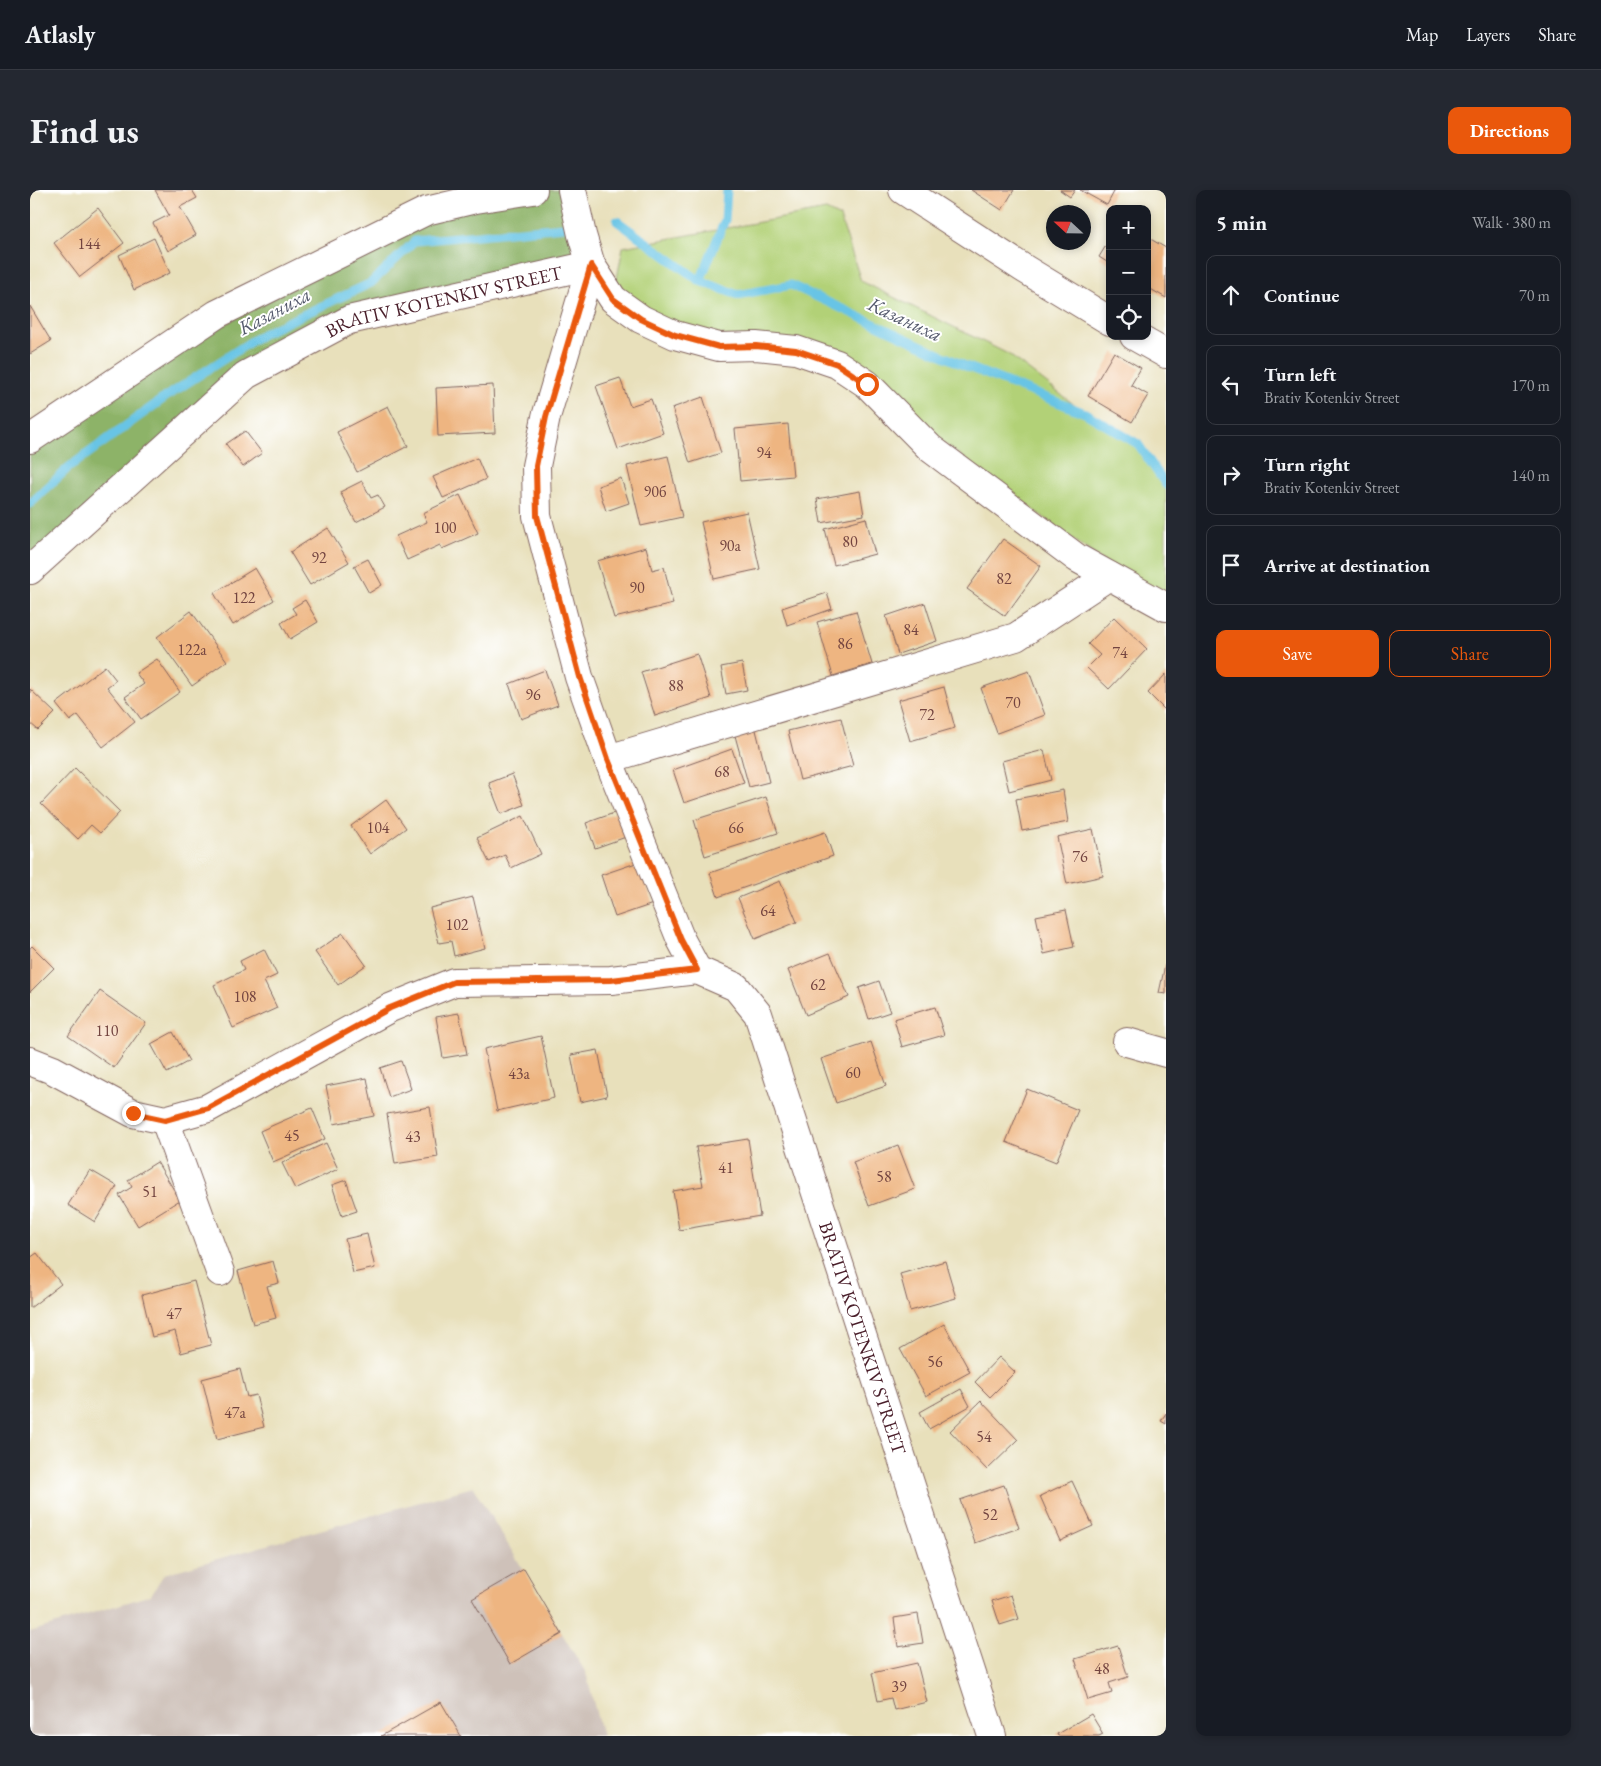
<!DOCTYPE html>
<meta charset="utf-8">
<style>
body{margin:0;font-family:"EB Garamond",serif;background:#242831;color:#f1f3f6}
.controls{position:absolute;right:15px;top:15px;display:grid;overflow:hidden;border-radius:10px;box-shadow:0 2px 8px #0003}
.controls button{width:45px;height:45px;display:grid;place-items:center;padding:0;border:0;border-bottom:1px solid #363941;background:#171b24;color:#f1f3f6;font:25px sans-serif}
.compass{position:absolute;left:1016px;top:15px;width:45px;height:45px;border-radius:50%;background:#171b24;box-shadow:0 2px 8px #0003;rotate:292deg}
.stop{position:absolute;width:15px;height:15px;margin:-11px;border:4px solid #ea580c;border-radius:50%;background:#fff}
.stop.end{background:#ea580c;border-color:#fff;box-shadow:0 1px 5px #0008}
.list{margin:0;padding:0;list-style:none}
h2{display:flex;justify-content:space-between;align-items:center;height:65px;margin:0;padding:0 20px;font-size:21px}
h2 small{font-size:16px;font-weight:400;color:#9ea1a6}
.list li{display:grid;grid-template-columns:32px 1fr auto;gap:15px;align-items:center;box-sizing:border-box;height:80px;margin:0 10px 10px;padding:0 10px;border:1px solid #363941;border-radius:10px}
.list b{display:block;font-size:19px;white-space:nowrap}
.list p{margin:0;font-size:16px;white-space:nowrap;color:#9ea1a6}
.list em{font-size:16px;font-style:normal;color:#9ea1a6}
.actions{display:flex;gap:10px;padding:15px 20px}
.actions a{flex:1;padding:11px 0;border:1px solid #ea580c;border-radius:10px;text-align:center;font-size:18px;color:#ea580c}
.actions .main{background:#ea580c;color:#fff}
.icon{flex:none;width:28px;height:28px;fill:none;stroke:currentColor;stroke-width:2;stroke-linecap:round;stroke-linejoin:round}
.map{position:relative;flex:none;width:1136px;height:1546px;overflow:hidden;border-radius:10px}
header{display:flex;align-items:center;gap:30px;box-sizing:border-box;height:70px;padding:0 25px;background:#171b24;border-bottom:1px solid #363941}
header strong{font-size:24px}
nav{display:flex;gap:28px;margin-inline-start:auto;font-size:18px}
.intro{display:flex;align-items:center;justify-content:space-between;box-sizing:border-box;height:120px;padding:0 30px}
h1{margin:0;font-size:35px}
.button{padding:12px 22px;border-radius:10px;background:#ea580c;color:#fff;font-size:18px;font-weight:700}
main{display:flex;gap:30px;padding:0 30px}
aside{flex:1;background:#171b24;border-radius:10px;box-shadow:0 2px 8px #0003}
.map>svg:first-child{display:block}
</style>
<header>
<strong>Atlasly</strong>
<nav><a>Map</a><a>Layers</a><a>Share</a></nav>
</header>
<div class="intro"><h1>Find us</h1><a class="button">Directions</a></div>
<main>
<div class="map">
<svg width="1136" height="1546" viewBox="0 0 1136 1546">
<rect width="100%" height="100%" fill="#fff"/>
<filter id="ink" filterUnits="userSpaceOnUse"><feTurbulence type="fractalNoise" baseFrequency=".02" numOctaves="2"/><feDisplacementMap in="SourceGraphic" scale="10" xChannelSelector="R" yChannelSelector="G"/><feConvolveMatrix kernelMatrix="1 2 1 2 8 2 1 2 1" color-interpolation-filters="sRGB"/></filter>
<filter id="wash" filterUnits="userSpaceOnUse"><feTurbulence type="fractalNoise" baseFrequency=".0096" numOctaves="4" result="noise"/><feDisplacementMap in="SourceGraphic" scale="20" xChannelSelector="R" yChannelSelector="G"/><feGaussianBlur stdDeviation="1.12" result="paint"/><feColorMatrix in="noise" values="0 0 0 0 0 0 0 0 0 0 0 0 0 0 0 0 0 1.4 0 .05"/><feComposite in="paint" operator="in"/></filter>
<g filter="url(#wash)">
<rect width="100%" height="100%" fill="#e8e0bb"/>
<polygon fill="#cec1b9" points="443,1297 556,1483 572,1546 0,1546 0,1442 121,1405 134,1384"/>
<polygon fill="#b2d177" stroke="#7e7851" points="796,20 810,27 831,91 978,164 1055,223 1108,254 1136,295 1136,418 807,174 689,157 583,109 593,57"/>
<polygon fill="#8db368" stroke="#6c694a" points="503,0 542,0 561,75 319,130 216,185 0,380 0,249 335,52"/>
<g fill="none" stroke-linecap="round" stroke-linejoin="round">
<g stroke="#67c4e5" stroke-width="9">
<polyline points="587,31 670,91 708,105 761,95 933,175 1055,223 1108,254 1136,295"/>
<polyline points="670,91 695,30 697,0"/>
<polyline points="0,314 38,278 137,206 234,143 341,93 385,51 534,37"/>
</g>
</g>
<g id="blocks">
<g fill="#eeb581">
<polygon points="125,0 162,0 167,8 150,17 166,45 138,61 123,33 139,25"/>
<polygon points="941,0 984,0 972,20"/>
<polygon points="1030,0 1045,0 1040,7"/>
<polygon points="1050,0 1085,0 1077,15"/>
<polygon points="68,18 94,53 50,87 24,53"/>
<polygon points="1117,47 1136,58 1136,108 1117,97"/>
<polygon points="124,48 140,83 104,100 89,65"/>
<polygon points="1080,49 1080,74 1069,67"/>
<polygon points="0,116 21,151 0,164"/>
<polygon points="1084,162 1111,178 1101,195 1118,205 1102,232 1058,206"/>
<polygon points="590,188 600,216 621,209 633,243 588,259 566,196"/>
<polygon points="463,195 465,243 408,246 406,198"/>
<polygon points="673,207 691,263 660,273 642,218"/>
<polygon points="358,216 378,256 327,282 307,242"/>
<polygon points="758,234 763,286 710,291 705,239"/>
<polygon points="215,241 232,263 213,277 196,254"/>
<polygon points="638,266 652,327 611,336 597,276"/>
<polygon points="447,268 456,289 413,308 403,287"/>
<polygon points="591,288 599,313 576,321 568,296"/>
<polygon points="332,291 341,308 348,305 355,317 326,332 310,302"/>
<polygon points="830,301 834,325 791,333 787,309"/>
<polygon points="430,305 448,343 412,359 410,355 377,370 366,346 397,332 393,323"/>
<polygon points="717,322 730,379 684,389 671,332"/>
<polygon points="836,328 845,364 804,375 795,339"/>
<polygon points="298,338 319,372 280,395 260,362"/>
<polygon points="973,349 1011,376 975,426 937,399"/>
<polygon points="616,357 622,380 634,377 643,414 584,428 567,371"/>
<polygon points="338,369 352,395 339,403 324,376"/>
<polygon points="225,378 244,410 203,435 184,403"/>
<polygon points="797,403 802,419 757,435 752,418"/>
<polygon points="275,410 288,432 260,449 251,433 266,424 262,418"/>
<polygon points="895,413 907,451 868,464 856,426"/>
<polygon points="161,421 197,471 162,496 127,447"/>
<polygon points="826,421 842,474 803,486 787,432"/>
<polygon points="1084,427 1117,459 1079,499 1057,478 1070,465 1058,454"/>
<polygon points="667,464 681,508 625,526 611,482"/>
<polygon points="127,469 150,502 111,529 95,507 114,494 106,483"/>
<polygon points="712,473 717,500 696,504 691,477"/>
<polygon points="75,476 86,490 77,497 105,532 73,557 48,525 40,531 26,514"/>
<polygon points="515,480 528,515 491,529 479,494"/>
<polygon points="999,481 1015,525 967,543 951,498"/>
<polygon points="1136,484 1136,521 1118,503"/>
<polygon points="914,497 925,538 880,551 868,510"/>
<polygon points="0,499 25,523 8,540 0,533"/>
<polygon points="811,528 823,576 770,590 758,541"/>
<polygon points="725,536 739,592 719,597 704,542"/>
<polygon points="702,559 714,593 654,613 643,580"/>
<polygon points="1014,560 1021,590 979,601 972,571"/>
<polygon points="45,578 90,622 70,643 61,635 48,649 11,614"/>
<polygon points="482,584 494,615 471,624 459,593"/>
<polygon points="1033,600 1038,632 992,641 986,609"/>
<polygon points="736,607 748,643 675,666 664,630"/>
<polygon points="356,610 376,638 340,664 321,636"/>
<polygon points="587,622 596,647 565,658 556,633"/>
<polygon points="493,626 511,664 481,678 475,665 459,672 447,648"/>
<polygon points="1063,639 1073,686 1037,694 1027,647"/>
<polygon points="795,642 803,666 688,707 680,683"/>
<polygon points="609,672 623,714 585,727 571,685"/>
<polygon points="750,691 767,732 725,749 708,708"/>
<polygon points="443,707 455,758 424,766 421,751 409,753 400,718"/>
<polygon points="1036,720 1044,757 1014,764 1006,726"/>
<polygon points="313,743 336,775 308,795 285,762"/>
<polygon points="2,756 24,778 0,802 0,758"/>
<polygon points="234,759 247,785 234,791 247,818 203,838 184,795 214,780 210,771"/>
<polygon points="800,763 819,807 776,825 758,780"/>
<polygon points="1135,775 1136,775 1136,804 1129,803"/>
<polygon points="849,791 860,822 839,829 829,798"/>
<polygon points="70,801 116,833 84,878 38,846"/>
<polygon points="905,817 914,845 872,857 864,829"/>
<polygon points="429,823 437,864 413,868 406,827"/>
<polygon points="143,842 159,871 137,883 121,854"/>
<polygon points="511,846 524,908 467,921 454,859"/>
<polygon points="841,852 856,896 806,913 791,869"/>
<polygon points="568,860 577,906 550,912 541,865"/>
<polygon points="371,871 381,899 359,907 350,878"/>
<polygon points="337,888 344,926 304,934 296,896"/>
<polygon points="997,899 1048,920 1026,972 976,952"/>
<polygon points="400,917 408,967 365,974 357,924"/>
<polygon points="282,918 295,949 243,972 230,941"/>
<polygon points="718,949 730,1026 649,1040 643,1001 673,996 666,957"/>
<polygon points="296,953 308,979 265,999 252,973"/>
<polygon points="868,955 885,999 839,1016 823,972"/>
<polygon points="127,972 150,1010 108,1036 89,1005 102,997 98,990"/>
<polygon points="60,980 87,996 65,1032 38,1015"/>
<polygon points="316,990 327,1021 312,1026 302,995"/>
<polygon points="337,1044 345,1078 323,1083 315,1049"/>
<polygon points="7,1063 31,1094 0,1118 0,1068"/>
<polygon points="243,1071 249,1093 237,1096 246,1128 223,1134 208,1081"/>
<polygon points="915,1071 926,1108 880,1121 870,1084"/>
<polygon points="164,1091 181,1155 151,1163 145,1141 122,1147 112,1105"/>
<polygon points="914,1134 940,1182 896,1206 870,1159"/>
<polygon points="969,1167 985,1182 960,1207 945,1192"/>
<polygon points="210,1179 217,1207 226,1205 234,1237 187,1249 172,1189"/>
<polygon points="931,1199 940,1216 899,1239 890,1222"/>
<polygon points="951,1211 988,1250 957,1280 920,1241"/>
<polygon points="1136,1223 1136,1234 1131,1231"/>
<polygon points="1042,1291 1063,1336 1030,1351 1010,1306"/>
<polygon points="974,1295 989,1338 945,1353 930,1310"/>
<polygon points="494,1379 532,1444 480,1474 442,1409"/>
<polygon points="981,1405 989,1429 970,1435 962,1411"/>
<polygon points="888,1424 893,1453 868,1457 864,1428"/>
<polygon points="1088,1456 1098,1487 1079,1493 1082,1503 1058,1510 1045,1469"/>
<polygon points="887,1473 897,1512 864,1520 861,1508 848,1511 842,1483"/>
<polygon points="411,1512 431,1546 351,1546"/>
<polygon points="1061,1524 1073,1544 1069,1546 1028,1546 1027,1544"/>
</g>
</g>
</g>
<g filter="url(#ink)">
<use href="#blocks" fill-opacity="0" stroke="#81635d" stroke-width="1"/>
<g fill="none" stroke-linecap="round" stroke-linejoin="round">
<defs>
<g id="minor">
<polyline points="542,0 552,45 561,75 583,109 611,129 645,145 689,157 726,156 766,160 807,174 837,194 900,258 1047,368 1136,417"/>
<polyline points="873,0 993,78 1080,131"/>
<path id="s1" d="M561 75 516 227 506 276 507 326 549 487 578 569 651 750 667 780 706 797 728 824 962 1546"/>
<polyline points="1104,146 1136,164"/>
<polyline points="0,249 187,124 396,21 446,9 503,0"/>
<path id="s2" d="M0 380 216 185 319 130 561 75"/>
<polyline points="578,569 986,447 1079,386"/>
<polyline points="1097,852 1136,863"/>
<polyline points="0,871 23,880 103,923 135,930 178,918 360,818 424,792 581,790 667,780"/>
<polyline points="135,930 190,1082"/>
</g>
</defs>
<use href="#minor" stroke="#81635d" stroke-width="30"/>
<use href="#minor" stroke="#fff" stroke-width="28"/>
</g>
</g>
<g fill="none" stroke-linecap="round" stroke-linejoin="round" filter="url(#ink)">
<polyline stroke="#ea580c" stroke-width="6" points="103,923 135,930 178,918 360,818 424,792 581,790 667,780 651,750 578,569 550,487 507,326 506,276 516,227 561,75 583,109 611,129 645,145 689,157 726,156 766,160 807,174 837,194"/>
</g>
<g text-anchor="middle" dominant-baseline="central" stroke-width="4" stroke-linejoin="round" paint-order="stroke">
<g font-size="16" fill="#734440">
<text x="59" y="53">144</text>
<text x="734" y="262">94</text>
<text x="625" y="301">90б</text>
<text x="415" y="337">100</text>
<text x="820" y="351">80</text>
<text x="700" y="355">90а</text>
<text x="289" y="367">92</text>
<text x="974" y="388">82</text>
<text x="607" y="397">90</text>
<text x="214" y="407">122</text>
<text x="881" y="439">84</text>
<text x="815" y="453">86</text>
<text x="162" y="459">122а</text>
<text x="1090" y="462">74</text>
<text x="646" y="495">88</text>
<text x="503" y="504">96</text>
<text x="983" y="512">70</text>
<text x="897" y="524">72</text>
<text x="692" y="581">68</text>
<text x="348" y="637">104</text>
<text x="706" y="637">66</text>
<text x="1050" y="666">76</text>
<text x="738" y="720">64</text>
<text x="427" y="734">102</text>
<text x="788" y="794">62</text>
<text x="215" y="806">108</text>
<text x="77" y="840">110</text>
<text x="823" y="882">60</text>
<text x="489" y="883">43а</text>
<text x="262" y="945">45</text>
<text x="383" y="946">43</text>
<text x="696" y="977">41</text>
<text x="854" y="986">58</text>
<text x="120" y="1001">51</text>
<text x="144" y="1123">47</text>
<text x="905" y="1171">56</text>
<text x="205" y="1222">47а</text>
<text x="954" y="1246">54</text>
<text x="960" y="1324">52</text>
<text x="1072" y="1478">48</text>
<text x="869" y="1496">39</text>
</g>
<g font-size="19" fill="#4a1f2b" stroke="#fff">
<text stroke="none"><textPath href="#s2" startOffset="504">BRATIV KOTENKIV STREET</textPath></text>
<text stroke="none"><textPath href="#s1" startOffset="1159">BRATIV KOTENKIV STREET</textPath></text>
</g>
<g font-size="20" font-style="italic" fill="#54596c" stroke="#fff">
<text transform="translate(244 121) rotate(-28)">Казаниха</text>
<text transform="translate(875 129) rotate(25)">Казаниха</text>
</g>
</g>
</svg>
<div class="controls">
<button>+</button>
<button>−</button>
<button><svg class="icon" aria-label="locate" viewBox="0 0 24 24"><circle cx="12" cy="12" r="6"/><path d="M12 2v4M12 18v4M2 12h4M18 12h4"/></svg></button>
</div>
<svg class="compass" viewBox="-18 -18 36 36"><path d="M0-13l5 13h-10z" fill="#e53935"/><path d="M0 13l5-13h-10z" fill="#9ea1a6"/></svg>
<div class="stop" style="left:837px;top:194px"></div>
<div class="stop end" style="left:103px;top:923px"></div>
</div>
<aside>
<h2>5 min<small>Walk · 380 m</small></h2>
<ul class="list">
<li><svg class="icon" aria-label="ahead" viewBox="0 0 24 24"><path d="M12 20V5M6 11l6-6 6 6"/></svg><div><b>Continue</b></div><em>70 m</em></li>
<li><svg class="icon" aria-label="left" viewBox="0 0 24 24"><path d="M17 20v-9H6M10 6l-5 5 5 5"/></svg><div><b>Turn left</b><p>Brativ Kotenkiv Street</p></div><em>170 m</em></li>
<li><svg class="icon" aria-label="right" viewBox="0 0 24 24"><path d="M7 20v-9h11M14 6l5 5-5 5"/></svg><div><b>Turn right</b><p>Brativ Kotenkiv Street</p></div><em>140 m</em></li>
<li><svg class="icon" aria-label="arrive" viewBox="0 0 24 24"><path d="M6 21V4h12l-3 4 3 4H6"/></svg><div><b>Arrive at destination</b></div></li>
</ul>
<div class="actions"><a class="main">Save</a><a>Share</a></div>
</aside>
</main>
